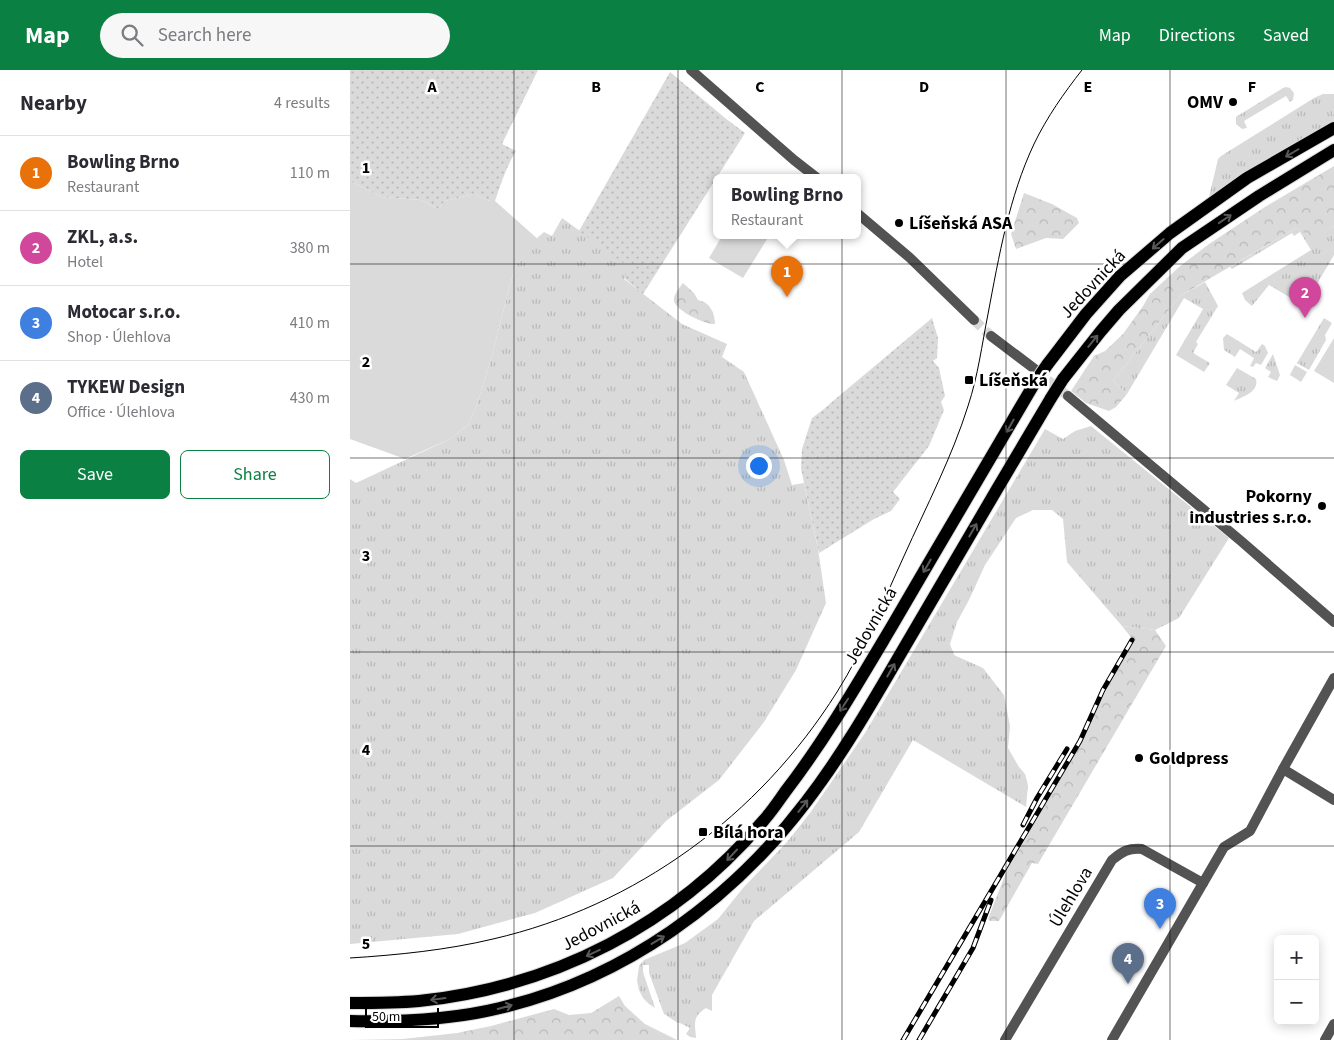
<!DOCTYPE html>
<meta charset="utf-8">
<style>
body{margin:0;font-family:"Source Sans 3",sans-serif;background:#f7f7f7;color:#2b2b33}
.controls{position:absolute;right:15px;bottom:15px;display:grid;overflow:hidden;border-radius:8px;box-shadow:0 2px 12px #0003}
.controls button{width:45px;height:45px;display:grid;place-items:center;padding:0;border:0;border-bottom:1px solid #e1e1e2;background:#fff;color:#2b2b33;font:25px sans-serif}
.scale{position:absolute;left:15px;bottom:12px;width:74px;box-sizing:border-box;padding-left:5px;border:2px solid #000;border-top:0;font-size:14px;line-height:18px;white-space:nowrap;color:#000;-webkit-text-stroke:4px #fff;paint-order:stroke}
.you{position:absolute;left:408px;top:395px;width:18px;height:18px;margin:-12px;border:4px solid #fff;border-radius:50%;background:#1a73e8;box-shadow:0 0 0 8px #1a73e833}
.badge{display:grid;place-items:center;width:32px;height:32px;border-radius:50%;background:#0b8043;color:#fff;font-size:16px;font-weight:700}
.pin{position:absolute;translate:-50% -41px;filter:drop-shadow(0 1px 2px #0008)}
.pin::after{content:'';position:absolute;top:26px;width:18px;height:15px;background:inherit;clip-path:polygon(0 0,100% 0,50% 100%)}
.popup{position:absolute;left:363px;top:104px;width:148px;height:65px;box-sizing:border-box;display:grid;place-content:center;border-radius:8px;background:#fff;filter:drop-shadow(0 1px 4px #0005);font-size:16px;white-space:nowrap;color:#7c7c81}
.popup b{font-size:19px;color:#2b2b33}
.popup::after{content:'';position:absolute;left:50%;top:100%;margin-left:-10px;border:10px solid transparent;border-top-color:#fff}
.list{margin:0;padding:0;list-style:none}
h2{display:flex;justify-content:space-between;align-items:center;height:65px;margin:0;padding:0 20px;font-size:21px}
h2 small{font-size:16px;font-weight:400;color:#7c7c81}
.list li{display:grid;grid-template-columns:32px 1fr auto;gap:15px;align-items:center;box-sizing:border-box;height:75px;padding:0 20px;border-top:1px solid #e1e1e2}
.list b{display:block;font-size:19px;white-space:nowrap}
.list p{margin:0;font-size:16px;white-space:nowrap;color:#7c7c81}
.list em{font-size:16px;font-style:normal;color:#7c7c81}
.actions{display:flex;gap:10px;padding:15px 20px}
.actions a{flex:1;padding:11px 0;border:1px solid #0b8043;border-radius:8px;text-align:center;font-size:18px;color:#0b8043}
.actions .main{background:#0b8043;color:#fff}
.icon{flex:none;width:28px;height:28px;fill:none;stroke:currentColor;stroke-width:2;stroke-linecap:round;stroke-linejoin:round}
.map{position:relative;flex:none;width:984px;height:970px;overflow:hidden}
header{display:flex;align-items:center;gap:30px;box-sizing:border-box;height:70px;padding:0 25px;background:#0b8043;color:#fff}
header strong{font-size:24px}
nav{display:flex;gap:28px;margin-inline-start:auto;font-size:18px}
.search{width:350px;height:45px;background:#f7f7f7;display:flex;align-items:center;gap:12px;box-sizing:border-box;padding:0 18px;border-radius:28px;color:#7c7c81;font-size:19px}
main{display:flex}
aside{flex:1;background:#fff}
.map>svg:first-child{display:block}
</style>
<header>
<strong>Map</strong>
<div class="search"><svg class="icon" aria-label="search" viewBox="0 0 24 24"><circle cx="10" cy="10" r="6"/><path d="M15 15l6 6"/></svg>Search here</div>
<nav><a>Map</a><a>Directions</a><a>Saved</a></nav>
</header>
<main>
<aside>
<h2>Nearby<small>4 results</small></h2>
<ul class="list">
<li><span class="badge" style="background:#e8710a">1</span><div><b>Bowling Brno</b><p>Restaurant</p></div><em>110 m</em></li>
<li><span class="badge" style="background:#d1479c">2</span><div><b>ZKL, a.s.</b><p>Hotel</p></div><em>380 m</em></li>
<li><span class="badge" style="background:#3f7fe0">3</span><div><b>Motocar s.r.o.</b><p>Shop · Úlehlova</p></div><em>410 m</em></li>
<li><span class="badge" style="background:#5c6f8a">4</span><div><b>TYKEW Design</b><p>Office · Úlehlova</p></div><em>430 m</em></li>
</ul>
<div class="actions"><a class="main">Save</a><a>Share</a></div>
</aside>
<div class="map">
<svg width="984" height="970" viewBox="0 0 984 970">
<defs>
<pattern id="grass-tufts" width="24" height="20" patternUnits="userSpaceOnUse" patternTransform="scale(1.25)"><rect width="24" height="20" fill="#dadada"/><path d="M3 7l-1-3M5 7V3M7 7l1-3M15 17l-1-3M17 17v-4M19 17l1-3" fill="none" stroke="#b9b9b9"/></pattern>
<pattern id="forest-crowns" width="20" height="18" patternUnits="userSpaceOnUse" patternTransform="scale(1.25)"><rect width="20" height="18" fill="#dadada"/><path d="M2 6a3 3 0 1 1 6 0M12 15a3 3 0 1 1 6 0" fill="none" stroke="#b9b9b9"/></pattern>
<pattern id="garden-dots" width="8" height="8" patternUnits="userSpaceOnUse" patternTransform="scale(1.25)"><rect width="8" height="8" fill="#dadada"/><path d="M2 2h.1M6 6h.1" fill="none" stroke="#b9b9b9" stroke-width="1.8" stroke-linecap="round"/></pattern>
</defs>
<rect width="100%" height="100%" fill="#fff"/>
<g fill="url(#grass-tufts)">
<polygon points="936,17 940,18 944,23 943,30 940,32 936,26 894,51 897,58 892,59 886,54 886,47 889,45 933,18"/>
<polygon points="973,24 984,24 984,52 896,103 859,127 868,89 871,86 964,28"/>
<polygon points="212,148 281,198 274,209 332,254 377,274 372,287 394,302 434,390 442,415 454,413 468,479 476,533 446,600 414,652 369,710 316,751 263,808 185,843 108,864 0,874 0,409 6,413 100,369 118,355 126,337 139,296 165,196 189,171 187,168 194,162 202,166"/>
<polygon points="984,156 984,185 954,236 919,215 902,236 895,230 892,223 961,180 950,162 944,166 942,163 882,199 880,197 946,158 966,169"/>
<polygon points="855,212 868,236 846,272 848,274 843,283 860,293 854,302 826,285 853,239 834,228 777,324 763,311 830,226"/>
<polygon points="974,248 982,253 975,265 976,270 959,300 947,293"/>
<polygon points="877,264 906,282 912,274 915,276 918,283 911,295 906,293 903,297 900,296 904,288 890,279 885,287 874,280 873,268"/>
<polygon points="923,284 930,305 927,311 918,307 921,302 915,298"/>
<polygon points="945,295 957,302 951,312 940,305"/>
<path d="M887 298 906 309C909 322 894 326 884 331L889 323 876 315Z"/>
<path d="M741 356 879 468 829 548 805 560 772 556 717 492 713 449 702 440H683L666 448 635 495 619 530 607 552 600 574 604 585 633 598 654 625 660 656 658 678 669 697 675 704 678 715 676 737 563 670 509 762 404 851 362 925V941L356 938C342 947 345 953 346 968L340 967 336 964 340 958 330 953H328L314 944 299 903V895H293V902L305 938 299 934 293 928 289 920 287 911 289 896 294 890 335 873 368 849 393 818 437 772 460 743 515 663 695 359 713 369 725 361Z"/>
</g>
<g fill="url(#forest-crowns)">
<polygon points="984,96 984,156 966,170 946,158 830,226 763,311 777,324 766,337 759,341 736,333 721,321 744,286 755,281 773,264 793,236 800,224 829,197 859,174 915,137"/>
<polygon points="674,123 702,134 727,148 729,153 713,169 696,168 666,179 661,164"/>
<path d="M333 213 344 223 348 230C360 232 365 243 365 254 356 255 326 241 324 231 323 225 330 217 333 213Z"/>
<polygon points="772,556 805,560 816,576 688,794 682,793 649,851 640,851 638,849 657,800 718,695 762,609 784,571"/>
<polygon points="269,926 275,936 295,954 327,970 0,970 53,969 107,963 141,956 204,939 219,945 241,943"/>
</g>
<g fill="#dadada">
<polygon points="0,111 32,127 71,130 88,139 95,131 124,124 140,131 145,131 190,171 165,196 139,296 126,337 118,355 100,369 55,389 0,369"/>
<polygon points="372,166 419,166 393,208 359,188"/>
<polygon points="984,268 984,313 964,301"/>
</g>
<g fill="url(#garden-dots)">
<path d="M0 0H188L152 74 166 81C156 97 151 114 145 131H140L124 124 95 131 88 139 71 130 32 127 0 111Z"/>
<polygon points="320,2 375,48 395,63 293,224 274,208 280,198 229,161"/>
<polygon points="582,248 588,268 587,288 583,291 589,298 595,326 591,332 594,340 579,376 543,422 550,429 541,441 524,449 469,483 454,413 451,398 452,379 462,348 474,339 483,331"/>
</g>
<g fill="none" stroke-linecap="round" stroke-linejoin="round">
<g stroke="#d9d9d9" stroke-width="10" stroke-dasharray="10 5" stroke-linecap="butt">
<polyline points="624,250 641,266"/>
<polyline points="686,301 718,326"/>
</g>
<defs>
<g id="major">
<polyline points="697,295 736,244 770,206 820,163 897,108 984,58"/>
<polyline points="713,309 751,261 769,240 832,178 909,126 984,80"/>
<path d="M0 933C23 933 46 933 69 931 204 917 326 854 414 750 422 741 428 732 435 722 475 670 508 613 542 556 589 475 637 394 684 314"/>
<path d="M0 951C50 952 101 950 150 938 273 909 380 832 456 732 496 680 528 622 561 566 607 487 654 407 701 328"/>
</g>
</defs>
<use href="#major" stroke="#dbdbdb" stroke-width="14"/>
<g stroke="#535353" stroke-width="10">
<polyline points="341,0 444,90 467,108"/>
<polyline points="507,143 559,187 624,250"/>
<polyline points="641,266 686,300"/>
<polyline points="718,326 891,471 984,552"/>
<polyline points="933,699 984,730"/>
<path d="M655 970 762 790C773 781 778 778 792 779L853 813"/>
<polyline points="762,970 874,777 900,761 933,699 984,608"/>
<polyline points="975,970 984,954"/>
</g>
<use href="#major" stroke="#000" stroke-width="12"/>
<path stroke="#000" stroke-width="1" d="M0 888C48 885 97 880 143 869 286 836 409 746 487 622 514 579 533 532 554 486 576 437 602 387 618 336 628 306 632 274 638 244 649 186 659 127 684 74 697 47 714 23 732 0"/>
<defs>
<g id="rail">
<polyline points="673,755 687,728 717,679"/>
<polyline points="553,970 730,671 753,620 782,570"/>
<polyline points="569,970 623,878 641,830"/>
</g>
</defs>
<use href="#rail" stroke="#000" stroke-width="5"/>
<use href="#rail" stroke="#fff" stroke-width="3" stroke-dasharray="9" stroke-linecap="butt"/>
<defs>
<g id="major-bridge">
<polyline points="684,314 697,295"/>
<polyline points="701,328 713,309"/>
</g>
</defs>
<use href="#major-bridge" stroke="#dbdbdb" stroke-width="14" stroke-linecap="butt"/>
<use href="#major-bridge" stroke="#000" stroke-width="12"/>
</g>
<defs><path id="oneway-shaft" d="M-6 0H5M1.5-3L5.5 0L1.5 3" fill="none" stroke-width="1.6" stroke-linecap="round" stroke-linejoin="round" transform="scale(1.25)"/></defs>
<g stroke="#595959">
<use href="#oneway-shaft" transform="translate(942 83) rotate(150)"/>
<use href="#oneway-shaft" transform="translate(875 149) rotate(-34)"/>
<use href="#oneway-shaft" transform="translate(808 174) rotate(139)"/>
<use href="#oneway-shaft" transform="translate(743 271) rotate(-51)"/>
<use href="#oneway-shaft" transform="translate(660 356) rotate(120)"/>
<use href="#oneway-shaft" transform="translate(623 460) rotate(-60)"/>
<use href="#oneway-shaft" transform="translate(577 496) rotate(120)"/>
<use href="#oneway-shaft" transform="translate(541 600) rotate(-60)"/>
<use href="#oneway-shaft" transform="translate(494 635) rotate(123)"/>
<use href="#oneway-shaft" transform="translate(453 736) rotate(-52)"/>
<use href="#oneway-shaft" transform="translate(382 785) rotate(133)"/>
<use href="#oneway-shaft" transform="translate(308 870) rotate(-31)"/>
<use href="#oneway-shaft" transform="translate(243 883) rotate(155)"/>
<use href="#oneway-shaft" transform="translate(88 929) rotate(172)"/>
<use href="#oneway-shaft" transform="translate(155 937) rotate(-15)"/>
</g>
<path fill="none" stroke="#000" stroke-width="1" stroke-opacity="0.55" d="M164 0V970M328 0V970M492 0V970M656 0V970M820 0V970M0 194H984M0 388H984M0 582H984M0 776H984"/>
<g fill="#000" stroke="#fff" stroke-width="2">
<circle cx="883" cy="32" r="5"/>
<circle cx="549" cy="153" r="5"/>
<rect x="614" y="305" width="10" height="10" rx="2.5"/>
<circle cx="972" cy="436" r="5"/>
<circle cx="789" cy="688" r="5"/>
<rect x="348" y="757" width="10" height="10" rx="2.5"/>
</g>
<g text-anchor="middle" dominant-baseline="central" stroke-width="5" stroke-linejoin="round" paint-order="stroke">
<g font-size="18" font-weight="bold" fill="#000" stroke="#fff" text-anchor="start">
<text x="873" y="32" text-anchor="end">OMV</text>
<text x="559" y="153">Líšeňská ASA</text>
<text x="629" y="310">Líšeňská</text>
<text x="962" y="426" text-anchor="end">Pokorny<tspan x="962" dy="21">industries s.r.o.</tspan></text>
<text x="799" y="688">Goldpress</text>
<text x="363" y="762">Bílá hora</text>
</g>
<g font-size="18" fill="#000" stroke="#fff">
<text transform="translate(743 214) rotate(-47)">Jedovnická</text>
<text transform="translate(521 556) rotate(-60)">Jedovnická</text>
<text transform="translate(721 827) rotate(-59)">Úlehlova</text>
<text transform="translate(251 856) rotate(-28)">Jedovnická</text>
</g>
</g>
<g font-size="16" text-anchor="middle" font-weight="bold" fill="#000" stroke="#fff" stroke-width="5" stroke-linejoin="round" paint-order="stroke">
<text x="82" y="22">A</text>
<text x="246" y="22">B</text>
<text x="410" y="22">C</text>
<text x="574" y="22">D</text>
<text x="738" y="22">E</text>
<text x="902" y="22">F</text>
<text x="16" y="103">1</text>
<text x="16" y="297">2</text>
<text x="16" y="491">3</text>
<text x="16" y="685">4</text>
<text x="16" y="879">5</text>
</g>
</svg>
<div class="controls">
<button>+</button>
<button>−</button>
</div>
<div class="scale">50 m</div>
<div class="you"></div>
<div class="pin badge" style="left:437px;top:227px;background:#e8710a">1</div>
<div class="popup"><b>Bowling Brno</b>Restaurant</div>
<div class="pin badge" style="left:955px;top:248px;background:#d1479c">2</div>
<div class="pin badge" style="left:810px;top:859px;background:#3f7fe0">3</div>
<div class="pin badge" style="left:778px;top:914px;background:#5c6f8a">4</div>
</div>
</main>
